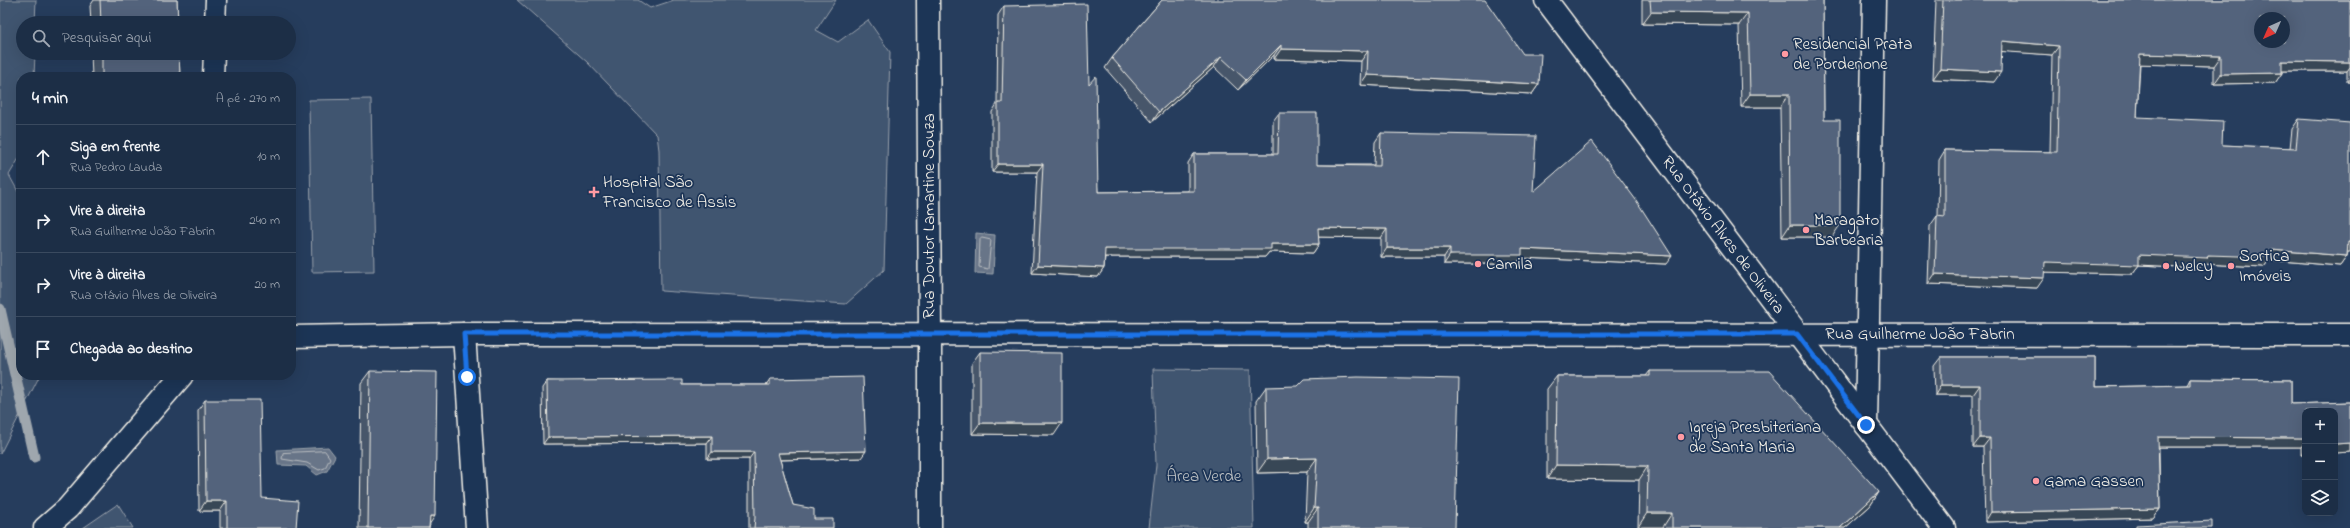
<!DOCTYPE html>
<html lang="pt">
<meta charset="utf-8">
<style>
body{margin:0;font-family:"Indie Flower",sans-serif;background:#293a51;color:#f1f3f6}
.controls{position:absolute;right:12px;bottom:12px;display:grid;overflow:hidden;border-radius:8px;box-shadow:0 4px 16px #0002}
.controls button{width:36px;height:36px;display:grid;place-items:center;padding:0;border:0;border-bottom:1px solid #3a4a5f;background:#1c2e46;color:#f1f3f6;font:20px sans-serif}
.compass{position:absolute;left:2254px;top:12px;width:36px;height:36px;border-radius:50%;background:#1c2e46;box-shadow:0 4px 16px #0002;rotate:225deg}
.stop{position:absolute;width:12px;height:12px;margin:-9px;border:3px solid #1a73e8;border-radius:50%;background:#fff}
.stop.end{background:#1a73e8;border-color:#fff;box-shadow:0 1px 4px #0008}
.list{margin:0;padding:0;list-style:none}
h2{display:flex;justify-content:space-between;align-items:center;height:52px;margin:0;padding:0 16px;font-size:17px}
h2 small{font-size:13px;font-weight:400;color:#a0a8b3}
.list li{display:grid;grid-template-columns:26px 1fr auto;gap:12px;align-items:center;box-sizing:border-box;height:64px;padding:0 16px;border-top:1px solid #3a4a5f}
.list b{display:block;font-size:15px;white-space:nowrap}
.list p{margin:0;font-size:13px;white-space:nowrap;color:#a0a8b3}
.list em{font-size:13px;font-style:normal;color:#a0a8b3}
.icon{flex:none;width:22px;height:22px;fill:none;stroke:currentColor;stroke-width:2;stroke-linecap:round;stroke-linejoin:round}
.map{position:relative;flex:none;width:2350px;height:528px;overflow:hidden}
.search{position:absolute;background:#1c2e46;box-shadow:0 4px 16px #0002;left:16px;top:16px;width:280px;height:44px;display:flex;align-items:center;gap:10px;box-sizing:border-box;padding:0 14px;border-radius:22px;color:#a0a8b3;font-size:15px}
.panel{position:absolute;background:#1c2e46;box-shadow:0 4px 16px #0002;left:16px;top:72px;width:280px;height:308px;border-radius:16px}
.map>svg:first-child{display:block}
</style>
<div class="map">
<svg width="2350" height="528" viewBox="0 0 2350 528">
<rect width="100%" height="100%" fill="#263d5d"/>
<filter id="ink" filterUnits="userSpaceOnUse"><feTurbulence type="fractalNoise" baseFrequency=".025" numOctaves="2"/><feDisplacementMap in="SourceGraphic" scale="8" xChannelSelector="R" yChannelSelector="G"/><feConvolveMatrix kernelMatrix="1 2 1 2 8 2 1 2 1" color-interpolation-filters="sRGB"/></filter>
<g filter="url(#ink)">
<g fill="#40546f" stroke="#9aa2ac">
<polygon points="0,0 36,0 35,23 23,23 23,53 35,53 34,77 21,77 21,155 9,175 21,197 21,375 40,375 0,454"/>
<polygon points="517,0 638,0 650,8 674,0 836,0 816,30 838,42 868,20 890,52 884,270 846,304 661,291 659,150 657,135 587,62"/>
<polygon points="371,99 374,271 312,272 309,100"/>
<polygon points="1153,369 1250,370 1254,528 1149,528 1156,465"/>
<polygon points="118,504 133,528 83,528"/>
</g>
<g fill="#677588" stroke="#9fa7ae">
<polygon points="976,233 995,235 993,274 975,273"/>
<polygon points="328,447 335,456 327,471 317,475 306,466 278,465 277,450"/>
</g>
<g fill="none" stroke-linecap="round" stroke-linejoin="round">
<g stroke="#bcbfc2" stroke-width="1">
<polygon points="982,238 991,240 988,269 979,267 980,240"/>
<polygon points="325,451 330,458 325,468 319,470 307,463 282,459 283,453"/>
</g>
<polyline stroke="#9fa7ae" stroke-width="11" points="0,309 34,457"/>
<defs>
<g id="lane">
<polyline points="215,23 216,0"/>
<polyline points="213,77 214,53"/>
</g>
<g id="street">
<polyline points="1546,0 1944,528"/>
<polyline points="464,334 477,528"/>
<polyline points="930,334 930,528"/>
<polyline points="1866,425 1874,0"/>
</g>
<g id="secondary">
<polyline points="928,0 930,334"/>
<polyline points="291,337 464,334 2350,335"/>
<polyline points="45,528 68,508 182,375"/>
</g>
</defs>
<use href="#lane" stroke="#f4f1e8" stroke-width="23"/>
<use href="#street" stroke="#f4f1e8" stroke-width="25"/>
<use href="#secondary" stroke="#f4f1e8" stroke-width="25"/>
<use href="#lane" stroke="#1d3557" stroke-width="20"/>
<use href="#street" stroke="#1d3557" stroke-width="22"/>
<use href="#secondary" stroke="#1d3557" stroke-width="22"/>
</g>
<g fill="#47566a" stroke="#f4f1e8">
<polygon points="94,0 177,0 178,23 91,23 90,6"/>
<polygon points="1162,0 1539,84 1532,94 1360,85 1361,61 1274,59 1274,55 1238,90 1214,67 1152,122 1105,68 1112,58"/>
<polygon points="1642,0 1823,0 1824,120 1832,237 1782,237 1780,107 1741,107 1739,25 1642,24"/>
<polygon points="1936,0 2350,0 2350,82 2347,82 2347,71 2282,71 2282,73 2275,83 2214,84 2214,66 2140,64 2137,117 2222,145 2290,148 2292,129 2299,119 2348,252 2347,256 2340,266 2269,260 2264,267 2203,264 2200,268 2139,265 2132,274 2044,272 2037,288 1928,284 1930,226 1937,216 1938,217 1939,160 1945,150 2050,152 2052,55 2002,51 1994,82 1933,79"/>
<polygon points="1004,6 1089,84 1098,192 1188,191 1188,163 1194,154 1273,154 1273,121 1279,113 1317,165 1374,165 1375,142 1381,133 1533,192 1666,264 1521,258 1516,264 1444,264 1444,257 1381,257 1381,238 1318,237 1319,244 1313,253 1269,252 1265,257 1105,257 1104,268 1098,277 1032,273 1037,172 992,172 992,112 997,104 998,15"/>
<polygon points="91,53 179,53 180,77 92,77"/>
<polygon points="980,352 1054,435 972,434 972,363"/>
<polygon points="1941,357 2095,357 2095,387 2187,385 2190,379 2291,380 2291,404 2350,402 2350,452 2335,453 2335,411 2305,411 2305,454 2301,454 2301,447 2159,447 2160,509 2153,518 1985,522 1983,447 1973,447 1973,395 1935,395 1934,366"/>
<polygon points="370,371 430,525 429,528 359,528 361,383"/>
<polygon points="1650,371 1879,492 1870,506 1845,528 1663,528 1663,527 1638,527 1639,480 1547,479 1547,389 1557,376 1646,376"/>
<polygon points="770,379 861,458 780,460 793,505 814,519 833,528 749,528 749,459 707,459 707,443 543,444 542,388 547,381 682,385 766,385"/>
<polygon points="1266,387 1455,528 1308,528 1308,522 1305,522 1307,472 1257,473 1256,401"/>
<polygon points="205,400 262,498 296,528 220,528 220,511 199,511 198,410"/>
</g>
<g fill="#394656" stroke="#f4f1e8">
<polygon points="1651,12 1748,13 1739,25 1642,24"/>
<polygon points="2002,41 2059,46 2052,55 1995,51"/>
<polygon points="1281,45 1274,55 1238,90 1246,80"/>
<polygon points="1281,49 1368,51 1361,61 1274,59"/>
<polygon points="2140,54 2221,56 2214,66 2133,64"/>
<polygon points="1221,57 1214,67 1152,122 1159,112"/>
<polygon points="2282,61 2350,62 2350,67 2347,71 2275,71"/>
<polygon points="1940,69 2001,72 1994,82 1933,79"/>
<polygon points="2282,73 2275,83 2214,84 2221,74"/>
<polygon points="1367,75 1539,84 1532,94 1360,85"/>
<polygon points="2350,78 2350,82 2347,82"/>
<polygon points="1750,94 1789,94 1780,107 1741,107"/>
<polygon points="998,164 1043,164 1037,172 992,172"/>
<polygon points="1790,225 1840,225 1832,237 1782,237"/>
<polygon points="1318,228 1387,229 1381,238 1312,237"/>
<polygon points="2348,242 2350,242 2350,252 2341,252"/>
<polygon points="1271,244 1319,244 1313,253 1269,252 1265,257 1099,257 1105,249"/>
<polygon points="1387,248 1450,248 1444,257 1381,257"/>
<polygon points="1522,249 1672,256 1666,264 1521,258 1516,264 1444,264 1450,255"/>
<polygon points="2271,250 2347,256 2340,266 2269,260 2264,267 2203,264 2200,268 2139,265 2132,274 2038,272 2045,262 2139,255 2208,255"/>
<polygon points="1038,265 1104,268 1098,277 1032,273"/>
<polygon points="1935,274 2044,278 2037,288 1928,284"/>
<polygon points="1941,385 1980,385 1973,395 1935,395"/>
<polygon points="980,423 1062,423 1054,435 972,434"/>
<polygon points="712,436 707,443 543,444 548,437"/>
<polygon points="2158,437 2305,438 2305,442 2301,447 2152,447"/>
<polygon points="1980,438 1990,438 1983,447 1973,447"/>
<polygon points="2350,443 2350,452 2335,453 2335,444"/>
<polygon points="2305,449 2305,454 2301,454"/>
<polygon points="866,451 861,458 773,460 778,453"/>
<polygon points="712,452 754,452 749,459 707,459"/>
<polygon points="1317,458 1307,472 1257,473 1267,459"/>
<polygon points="1556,465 1648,466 1639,480 1547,479"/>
<polygon points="1879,492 1870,506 1845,528 1840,528"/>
<polygon points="206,501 227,501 220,511 199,511"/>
<polygon points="1314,508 1318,508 1308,522 1305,522"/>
<polygon points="2160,509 2153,518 1985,522 1991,512"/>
<polygon points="1647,513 1672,513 1663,527 1638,527"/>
<polygon points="430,516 435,516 427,528"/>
</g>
<g fill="#52647b" stroke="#f4f1e8" fill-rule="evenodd">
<polygon points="100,0 177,0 178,23 101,23"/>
<polygon points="1162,0 1485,0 1523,54 1541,54 1539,84 1367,75 1368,51 1281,49 1281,45 1246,80 1221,57 1159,112 1112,58"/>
<polygon points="1650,0 1823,0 1824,120 1840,120 1840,225 1790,225 1789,94 1750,94 1748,13 1651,12"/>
<path d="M1943 0H2350V62L2282 61V73L2221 74V56L2140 54 2137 117 2223 121 2222 145 2296 148 2299 119 2350 123V242H2348L2347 256 2271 250V257L2208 255 2207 258 2139 255V265L2045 262 2044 278 1935 274 1937 216 1945 217V150L2057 152 2059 46 2002 41 2001 72 1940 69ZM2260 18H2284V42H2260Z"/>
<polygon points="1087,4 1089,84 1096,76 1098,192 1194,191 1194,154 1278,154 1279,113 1317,113 1317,165 1380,166 1381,133 1536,136 1533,192 1592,141 1636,200 1672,256 1522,249 1522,255 1450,255 1450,248 1387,248 1387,229 1318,228 1319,244 1271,244 1271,249 1105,249 1104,268 1038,265 1043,164 998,164 998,103 1002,103 1004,6"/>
<polygon points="102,53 179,53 180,77 102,77"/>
<polygon points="980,352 1062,353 1062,423 980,423"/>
<polygon points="1941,357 2095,357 2095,387 2190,385 2190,379 2291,380 2291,404 2350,402 2350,443 2335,444 2335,411 2305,411 2305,438 2158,437 2160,509 1991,512 1990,438 1980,438 1980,385 1941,385"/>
<polygon points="370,371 437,372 435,516 430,516 429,528 368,528"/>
<polygon points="1650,371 1769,371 1879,492 1840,528 1672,528 1672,513 1647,513 1648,466 1556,465 1557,376 1650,376"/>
<polygon points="863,377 866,451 778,453 793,505 814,509 814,519 833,519 833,528 754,528 755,518 754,452 712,452 712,436 548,437 547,381 682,380 682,385 770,385 770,379"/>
<polygon points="1358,377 1459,379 1455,528 1318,528 1318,508 1314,508 1317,458 1267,459 1266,387 1297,386 1304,379"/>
<polygon points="205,400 260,400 262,498 298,501 296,528 227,528 227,501 206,501"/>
<polygon points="2212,521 2212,528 2137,528 2137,525"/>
</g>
</g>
<g fill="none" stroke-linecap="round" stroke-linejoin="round" filter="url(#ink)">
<polyline stroke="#1a73e8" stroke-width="5" points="467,377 464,334 1797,334 1866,425"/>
</g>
<g fill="#ff9aa2" stroke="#1d3557" stroke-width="1.5">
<circle cx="1785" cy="54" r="4"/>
<path d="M592 186h4v4h4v4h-4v4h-4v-4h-4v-4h4z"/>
<circle cx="1806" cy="230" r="4"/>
<circle cx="1478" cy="264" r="4"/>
<circle cx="2166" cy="266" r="4"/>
<circle cx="2231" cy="266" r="4"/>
<circle cx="1681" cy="437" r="4"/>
<circle cx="2036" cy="481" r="4"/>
</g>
<g text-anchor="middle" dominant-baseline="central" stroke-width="3.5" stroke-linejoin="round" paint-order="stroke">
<g font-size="17" fill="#f4f1e8" stroke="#1d3557" text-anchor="start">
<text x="1793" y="44">Residencial Prata<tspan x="1793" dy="20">de Pordenone</tspan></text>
<text x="603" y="182">Hospital São<tspan x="603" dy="20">Francisco de Assis</tspan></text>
<text x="1814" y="220">Maragato<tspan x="1814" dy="20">Barbearia</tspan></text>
<text x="2239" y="256">Sortica<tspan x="2239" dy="20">Imóveis</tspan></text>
<text x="1486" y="264">Camila</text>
<text x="2174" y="266">Nelcy</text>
<text x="1689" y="427">Igreja Presbiteriana<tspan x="1689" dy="20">de Santa Maria</tspan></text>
<text x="2044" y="481">Gama Gassen</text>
</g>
<g font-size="17" fill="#f4f1e8" stroke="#1d3557">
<text transform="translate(929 216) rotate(-90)">Rua Doutor Lamartine Souza</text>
<text transform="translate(1723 235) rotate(53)">Rua Otávio Alves de Oliveira</text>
<text x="1920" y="334">Rua Guilherme João Fabrin</text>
</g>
<g font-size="17" fill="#bec2c4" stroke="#1d3557">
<text x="1204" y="476">Área Verde</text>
</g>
</g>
</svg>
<div class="controls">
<button>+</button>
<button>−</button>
<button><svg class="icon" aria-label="layers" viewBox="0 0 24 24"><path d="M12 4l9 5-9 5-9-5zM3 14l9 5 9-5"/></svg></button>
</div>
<svg class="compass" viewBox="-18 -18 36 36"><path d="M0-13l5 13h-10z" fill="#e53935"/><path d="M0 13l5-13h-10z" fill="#a0a8b3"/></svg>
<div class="stop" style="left:467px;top:377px"></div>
<div class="stop end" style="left:1866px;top:425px"></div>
<div class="search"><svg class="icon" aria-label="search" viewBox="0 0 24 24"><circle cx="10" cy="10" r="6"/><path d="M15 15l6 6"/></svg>Pesquisar aqui</div>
<section class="panel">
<h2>4 min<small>A pé · 270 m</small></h2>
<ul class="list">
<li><svg class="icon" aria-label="ahead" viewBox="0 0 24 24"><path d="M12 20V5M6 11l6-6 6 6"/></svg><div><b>Siga em frente</b><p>Rua Pedro Lauda</p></div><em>10 m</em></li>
<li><svg class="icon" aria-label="right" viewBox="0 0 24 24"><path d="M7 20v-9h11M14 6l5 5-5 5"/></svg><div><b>Vire à direita</b><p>Rua Guilherme João Fabrin</p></div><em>240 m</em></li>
<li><svg class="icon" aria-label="right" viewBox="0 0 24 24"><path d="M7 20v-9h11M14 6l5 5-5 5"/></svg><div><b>Vire à direita</b><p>Rua Otávio Alves de Oliveira</p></div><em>20 m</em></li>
<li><svg class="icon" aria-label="arrive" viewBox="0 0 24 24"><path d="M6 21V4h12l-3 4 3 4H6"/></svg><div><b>Chegada ao destino</b></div></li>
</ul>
</section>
</div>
